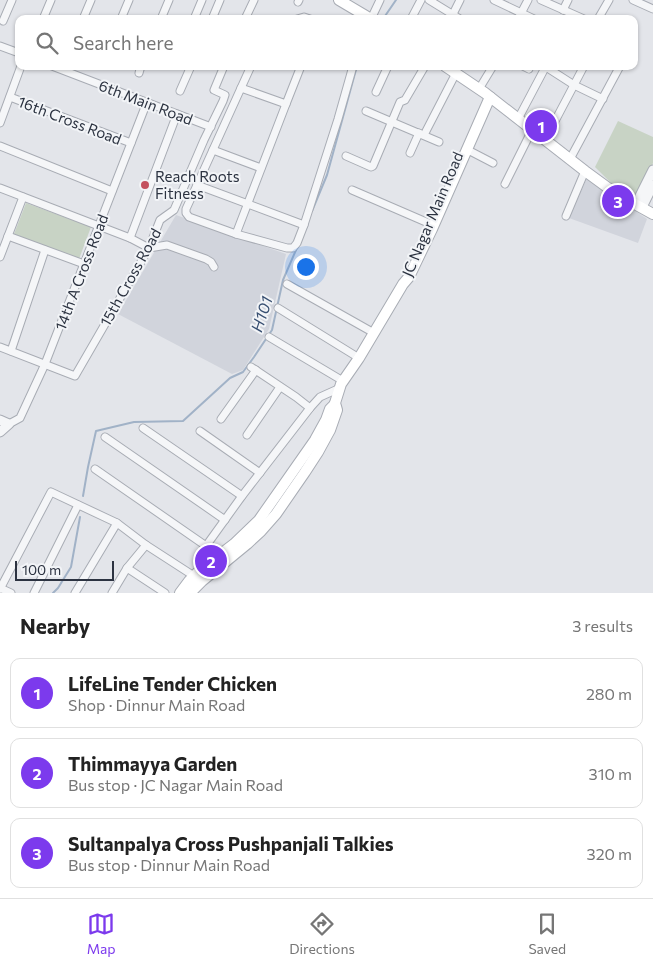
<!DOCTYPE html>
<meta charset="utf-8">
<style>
body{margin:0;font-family:Commissioner,sans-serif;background:#f6f6f6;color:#222}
.scale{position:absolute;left:15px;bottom:12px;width:99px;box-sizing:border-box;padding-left:5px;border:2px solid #2c3341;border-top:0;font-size:14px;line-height:18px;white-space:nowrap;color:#2c3341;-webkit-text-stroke:4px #f2f4f7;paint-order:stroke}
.you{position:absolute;left:305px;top:266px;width:18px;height:18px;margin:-12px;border:4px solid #fff;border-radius:50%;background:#1a73e8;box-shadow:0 0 0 8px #1a73e833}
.badge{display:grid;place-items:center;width:32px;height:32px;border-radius:50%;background:#7c3aed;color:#fff;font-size:16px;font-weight:700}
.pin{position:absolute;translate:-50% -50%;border:2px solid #fff;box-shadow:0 1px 5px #0006}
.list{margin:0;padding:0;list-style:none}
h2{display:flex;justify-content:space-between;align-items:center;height:65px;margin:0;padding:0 20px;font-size:21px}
h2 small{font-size:16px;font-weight:400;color:#767676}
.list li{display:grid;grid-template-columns:32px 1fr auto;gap:15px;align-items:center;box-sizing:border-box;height:70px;margin:0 10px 10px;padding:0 10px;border:1px solid #e0e0e0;border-radius:10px}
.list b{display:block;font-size:19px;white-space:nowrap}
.list p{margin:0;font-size:16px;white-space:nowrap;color:#767676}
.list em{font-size:16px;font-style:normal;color:#767676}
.icon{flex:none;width:28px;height:28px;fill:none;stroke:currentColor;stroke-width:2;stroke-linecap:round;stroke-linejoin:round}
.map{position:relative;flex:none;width:653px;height:593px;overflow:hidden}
.search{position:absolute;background:#fff;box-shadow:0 1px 4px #0004;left:15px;right:15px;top:15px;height:55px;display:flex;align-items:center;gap:12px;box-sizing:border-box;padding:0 18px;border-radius:10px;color:#767676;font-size:19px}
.sheet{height:305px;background:#fff}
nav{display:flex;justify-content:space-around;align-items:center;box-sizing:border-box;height:70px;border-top:1px solid #e0e0e0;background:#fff;font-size:14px;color:#767676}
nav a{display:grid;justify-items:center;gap:2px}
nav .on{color:#7c3aed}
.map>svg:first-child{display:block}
</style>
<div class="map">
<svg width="653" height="593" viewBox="0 0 653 593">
<rect width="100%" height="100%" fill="#e3e5ea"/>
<g fill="#d1d4dc">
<polygon points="587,178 647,219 638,243 569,218"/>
<polygon points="176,215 286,254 269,329 243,370 232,374 118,314"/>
</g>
<g fill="#c8d3c5">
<polygon points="618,121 653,137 653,163 636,197 616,188 595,167"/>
<polygon points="26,203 91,227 79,259 14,234"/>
</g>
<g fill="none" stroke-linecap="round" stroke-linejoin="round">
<g stroke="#a1b2c7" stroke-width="2">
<polyline points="383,19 396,0"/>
<polyline points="312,211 327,175 357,66"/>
<polyline points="83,496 88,467 96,431 134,422 183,421 230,378 243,372 254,357 272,330 283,280 296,250"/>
<polyline points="53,593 58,588 71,567 80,517"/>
</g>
<defs>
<g id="minor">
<polyline points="429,0 460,19"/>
<polyline points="494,0 534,19"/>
<polyline points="541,0 584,19"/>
<polyline points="633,0 653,9"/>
<polyline points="298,2 299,0"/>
<polyline points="563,10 568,0"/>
<polyline points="451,18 460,0"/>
<polyline points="43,19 51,0"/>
<polyline points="83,19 91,0"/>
<polyline points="121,19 129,0"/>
<polyline points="161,19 169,0"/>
<polyline points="194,19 202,0"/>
<polyline points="212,19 220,0"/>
<polyline points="245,19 254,0"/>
<polyline points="297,19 304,17 310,19"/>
<polyline points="371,19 380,0"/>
<polyline points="411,19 421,0"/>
<polyline points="518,19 528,0"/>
<polyline points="598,19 609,0"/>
<polyline points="3,21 12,0"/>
<polyline points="0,46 19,53"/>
<polyline points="52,66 211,127"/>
<polyline points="251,66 241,88 286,104 301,66"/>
<polyline points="523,66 529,69"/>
<polyline points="546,67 574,85 603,99"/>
<polyline points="139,73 141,66"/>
<polyline points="241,88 197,185 304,225 338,119 353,66"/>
<polyline points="479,89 493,66"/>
<polyline points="180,91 191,66"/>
<polyline points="376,92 388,66"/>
<polyline points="10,97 131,143"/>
<polyline points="366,111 439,142"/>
<polyline points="518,119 546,66"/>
<polyline points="0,123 21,66"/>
<polyline points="424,135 456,73"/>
<polyline points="545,140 584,66"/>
<polyline points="0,146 112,191"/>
<polyline points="466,149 493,163"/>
<polyline points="213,150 261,168"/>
<polyline points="410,153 419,133"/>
<polyline points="346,156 371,167 373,166 400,102 405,100 425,66"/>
<polyline points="570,159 620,66"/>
<polyline points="505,184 532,130"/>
<polyline points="197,185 186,209 186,213 189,217 236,234 287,248 293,248 297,243 304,225"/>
<polyline points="0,188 130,238 149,248 167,245 206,259 211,262 214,267"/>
<polyline points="352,190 433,225"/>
<polyline points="566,216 585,171"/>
<polyline points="236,234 286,104"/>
<polyline points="8,236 84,264"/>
<polyline points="130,238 177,114"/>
<polyline points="0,257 23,197"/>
<polyline points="287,284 374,333"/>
<polyline points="278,308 359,358"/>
<polyline points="269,337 343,381"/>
<polyline points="0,347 75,376 149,248 160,220 174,210 204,140 223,101 225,95 214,90 224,66"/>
<polyline points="11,351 45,250"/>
<polyline points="251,367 296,397 310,408"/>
<polyline points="221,419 256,370"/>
<polyline points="9,424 20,418 45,364 147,102"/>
<polyline points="143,428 242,496"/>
<polyline points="200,431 260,473"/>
<polyline points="247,435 280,387"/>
<polyline points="105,437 225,520"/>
<polyline points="95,469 206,546"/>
<polyline points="127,568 165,593"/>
<polyline points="200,570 206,546 242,496 310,408 320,397 340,388"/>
<polyline points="0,588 11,593"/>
<polyline points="0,589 51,492 117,523 146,545 197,578"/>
<polyline points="34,593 78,505"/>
<polyline points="75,593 117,523"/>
<polyline points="112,593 127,568 146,545"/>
</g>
<g id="tertiary">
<polyline points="636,204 653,170"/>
<polyline points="642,207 653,185"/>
<polyline points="0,420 9,424 0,432"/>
</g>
<g id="secondary">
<polyline points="339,0 371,19"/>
<polyline points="445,66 485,93 585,171 615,193 653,214"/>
<polyline points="180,593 189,581 200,570 234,544 259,520 315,440 326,420 330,409 335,404"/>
<polyline points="190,593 202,581 247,544 261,531 276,514 305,472 318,452 330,430 337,410 335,403 341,384 359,358 403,284 409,277 432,229 490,97"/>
</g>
</defs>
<use href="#minor" stroke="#a8acb4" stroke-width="9"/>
<use href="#tertiary" stroke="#a8acb4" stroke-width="11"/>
<use href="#secondary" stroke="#a8acb4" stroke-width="12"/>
<use href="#minor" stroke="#f5f6f8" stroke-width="7"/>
<use href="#tertiary" stroke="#f5f6f8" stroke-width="9"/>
<use href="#secondary" stroke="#fff" stroke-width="10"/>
</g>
<circle fill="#c4525f" stroke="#f2f4f7" stroke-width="2" cx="145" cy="185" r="5"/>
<g text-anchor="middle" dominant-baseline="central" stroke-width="4" stroke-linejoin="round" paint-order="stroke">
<g font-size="15" fill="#2c3341" stroke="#f2f4f7">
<text transform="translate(146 102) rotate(21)">6th Main Road</text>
<text transform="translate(70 120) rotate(21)">16th Cross Road</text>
<text transform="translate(432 214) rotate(-67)">JC Nagar Main Road</text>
<text transform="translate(81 272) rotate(-69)">14th A Cross Road</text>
<text transform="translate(130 277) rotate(-61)">15th Cross Road</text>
</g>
<g font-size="15" fill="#2c3341" stroke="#f2f4f7" text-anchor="start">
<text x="155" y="176">Reach Roots<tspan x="155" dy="17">Fitness</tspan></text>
</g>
<g font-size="16" font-style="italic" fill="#395072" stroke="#f2f4f7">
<text transform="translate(261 314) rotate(-72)">H101</text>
</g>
</g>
</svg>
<div class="scale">100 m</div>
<div class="you"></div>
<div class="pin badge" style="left:541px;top:126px">1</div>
<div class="pin badge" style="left:211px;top:561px">2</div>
<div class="pin badge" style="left:618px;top:201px">3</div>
<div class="search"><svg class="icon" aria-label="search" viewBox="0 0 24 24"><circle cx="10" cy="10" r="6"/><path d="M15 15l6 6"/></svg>Search here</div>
</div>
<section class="sheet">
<h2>Nearby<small>3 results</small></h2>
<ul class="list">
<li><span class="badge">1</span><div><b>LifeLine Tender Chicken</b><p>Shop · Dinnur Main Road</p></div><em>280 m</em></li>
<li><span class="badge">2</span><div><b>Thimmayya Garden</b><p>Bus stop · JC Nagar Main Road</p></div><em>310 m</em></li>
<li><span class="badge">3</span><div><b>Sultanpalya Cross Pushpanjali Talkies</b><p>Bus stop · Dinnur Main Road</p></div><em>320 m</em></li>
</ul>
</section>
<nav>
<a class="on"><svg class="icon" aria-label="map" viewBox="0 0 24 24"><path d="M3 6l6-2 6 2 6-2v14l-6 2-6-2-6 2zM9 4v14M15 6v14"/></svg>Map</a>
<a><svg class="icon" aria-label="directions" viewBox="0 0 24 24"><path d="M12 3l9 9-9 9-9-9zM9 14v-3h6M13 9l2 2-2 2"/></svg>Directions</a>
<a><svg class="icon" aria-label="saved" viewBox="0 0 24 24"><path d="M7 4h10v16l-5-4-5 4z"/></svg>Saved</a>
</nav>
